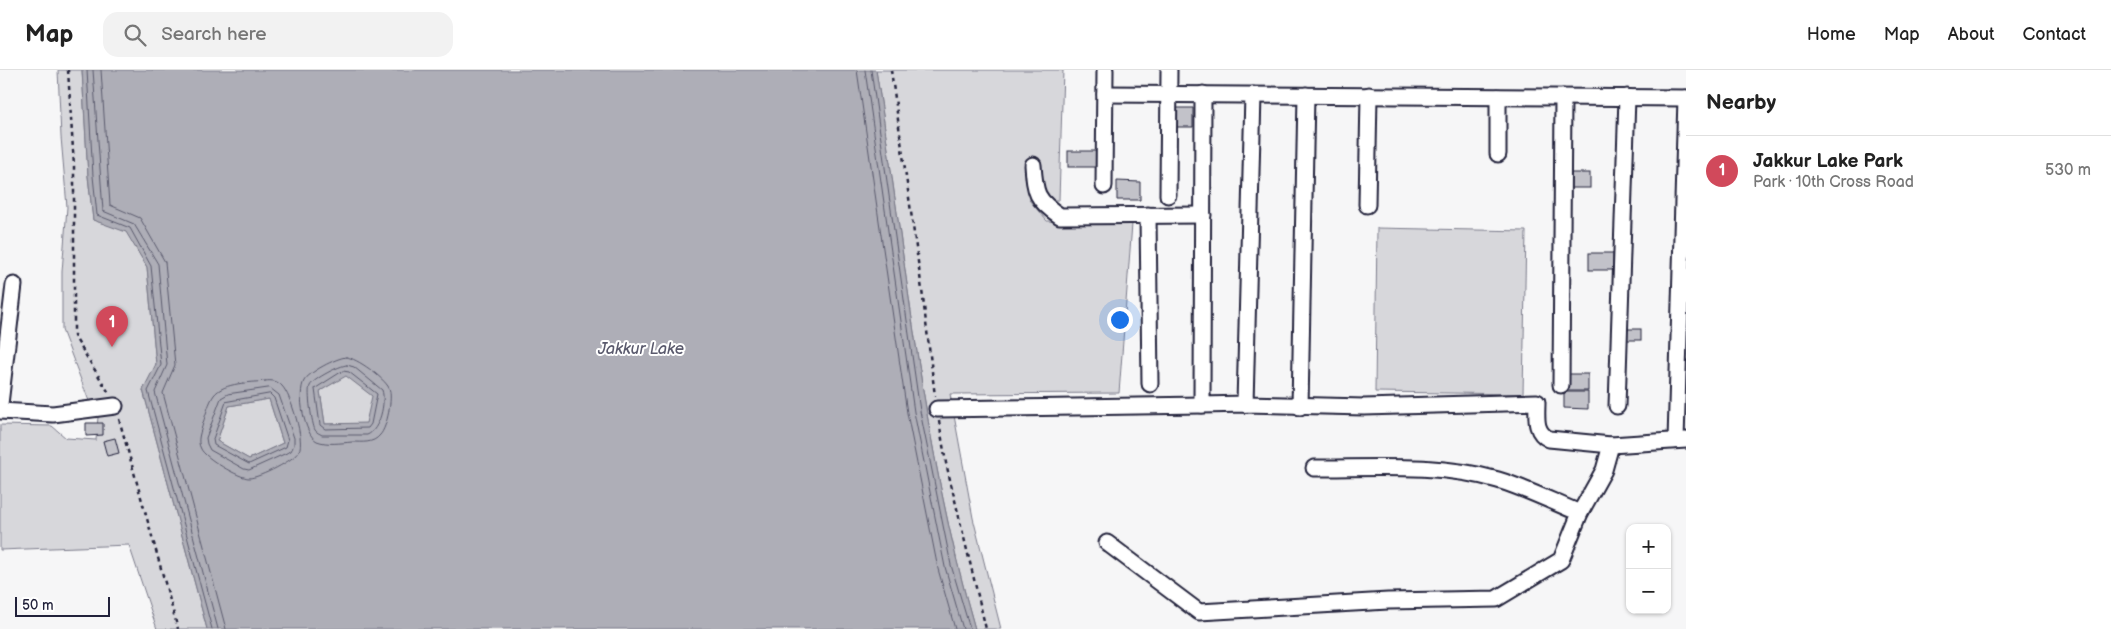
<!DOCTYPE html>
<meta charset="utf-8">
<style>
body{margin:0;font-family:"Balsamiq Sans",sans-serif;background:#f2f2f2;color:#222}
.controls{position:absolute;right:15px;bottom:15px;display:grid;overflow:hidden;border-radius:10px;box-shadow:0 1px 4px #0004}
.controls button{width:45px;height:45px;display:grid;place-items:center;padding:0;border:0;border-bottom:1px solid #e0e0e0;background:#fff;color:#222;font:25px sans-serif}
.scale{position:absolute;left:15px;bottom:12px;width:95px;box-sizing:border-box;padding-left:5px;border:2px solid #22223b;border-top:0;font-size:14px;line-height:18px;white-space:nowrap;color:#22223b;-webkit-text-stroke:4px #fff;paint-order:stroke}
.you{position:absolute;left:1119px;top:249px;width:18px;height:18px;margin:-12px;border:4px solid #fff;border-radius:50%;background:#1a73e8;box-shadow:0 0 0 8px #1a73e833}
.badge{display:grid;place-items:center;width:32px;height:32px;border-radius:50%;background:#d1495b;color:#fff;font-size:16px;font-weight:700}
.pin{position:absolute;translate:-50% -41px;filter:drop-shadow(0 1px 2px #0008)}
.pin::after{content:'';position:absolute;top:26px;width:18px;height:15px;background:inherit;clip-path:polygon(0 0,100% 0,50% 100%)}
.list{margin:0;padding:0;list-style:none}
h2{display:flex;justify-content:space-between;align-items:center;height:65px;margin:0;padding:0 20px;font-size:21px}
h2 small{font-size:16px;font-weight:400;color:#767676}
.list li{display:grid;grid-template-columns:32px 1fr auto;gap:15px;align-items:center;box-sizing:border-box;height:70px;padding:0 20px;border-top:1px solid #e0e0e0}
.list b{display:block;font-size:19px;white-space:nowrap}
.list p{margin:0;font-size:16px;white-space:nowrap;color:#767676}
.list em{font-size:16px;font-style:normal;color:#767676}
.icon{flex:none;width:28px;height:28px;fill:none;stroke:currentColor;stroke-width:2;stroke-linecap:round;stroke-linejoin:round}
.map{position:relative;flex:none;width:1686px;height:559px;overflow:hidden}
header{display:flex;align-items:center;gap:30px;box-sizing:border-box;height:70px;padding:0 25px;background:#fff;border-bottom:1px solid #e0e0e0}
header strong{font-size:24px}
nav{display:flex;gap:28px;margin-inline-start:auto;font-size:18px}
.search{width:350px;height:45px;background:#f2f2f2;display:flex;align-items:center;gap:12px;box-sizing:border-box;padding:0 18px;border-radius:15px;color:#767676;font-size:19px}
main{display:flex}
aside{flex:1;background:#fff}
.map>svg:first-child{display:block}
</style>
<header>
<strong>Map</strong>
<div class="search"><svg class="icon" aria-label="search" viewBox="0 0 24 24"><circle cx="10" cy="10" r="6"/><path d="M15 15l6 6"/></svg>Search here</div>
<nav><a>Home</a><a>Map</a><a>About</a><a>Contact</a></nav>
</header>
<main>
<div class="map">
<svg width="1686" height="559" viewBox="0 0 1686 559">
<rect width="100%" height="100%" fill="#f6f6f7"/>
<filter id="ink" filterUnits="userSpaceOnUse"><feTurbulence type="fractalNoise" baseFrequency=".02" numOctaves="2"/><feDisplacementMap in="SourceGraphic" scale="10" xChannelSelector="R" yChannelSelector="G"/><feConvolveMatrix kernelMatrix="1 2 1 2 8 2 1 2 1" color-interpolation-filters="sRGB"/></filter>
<g filter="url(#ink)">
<g fill="#d7d7db" stroke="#7c7c8b">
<polygon points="58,0 82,0 88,106 93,150 126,161 147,197 156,295 143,320 207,559 157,559 129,475 0,480 0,355 52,356 66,368 96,370 98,347 89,331 62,260 62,202 67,137 61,67"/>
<path d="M876 0H1063L1059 130H1029L1047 151 1132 154 1119 323 950 324 973 448 1001 559H975C922 377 906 187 876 0Z"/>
<polygon points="1377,158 1526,161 1523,324 1375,322"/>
<polygon points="346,305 373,326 366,354 325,354 320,321"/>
<polygon points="269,329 283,373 249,389 217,371 229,336"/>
</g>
<path fill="#aeaeb7" stroke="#767685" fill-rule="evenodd" d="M82 0H876C906 187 922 377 975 559H207L143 320 156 294 147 197 126 162 93 150 88 106ZM346 306 372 326 366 353 325 354 320 321ZM269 329 283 373 249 389 217 371 229 336Z"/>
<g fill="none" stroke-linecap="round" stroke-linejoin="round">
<g stroke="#5a5a6d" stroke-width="1">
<polyline points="87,0 93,106 97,145 130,158 151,196 161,295 148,321 212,559"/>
<polyline points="93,0 103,141 134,154 158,194 167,295 155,322 218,559"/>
<polyline points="101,0 110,135 140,148 165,192 175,295 163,323 226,559"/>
<polyline points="857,0 907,343 938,499 955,559"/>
<polyline points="865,0 914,342 945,497 963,559"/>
<polyline points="871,0 920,341 951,495 970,559"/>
<path d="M346 287C357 288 384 308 389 318 393 327 387 358 380 365 373 374 362 372 352 372 341 373 327 375 317 371 304 365 297 323 304 311 309 302 336 288 346 287Z"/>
<path d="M347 295 354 297 382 320C386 332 380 360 367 365H322C319 363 317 363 315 360 312 354 307 322 310 316 313 309 340 295 347 295Z"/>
<polygon points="343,301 349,302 377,324 371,354 368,358 325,359 320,355 315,319"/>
<path d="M265 311C272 310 278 311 282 316 291 325 305 371 299 381 295 390 259 408 249 408 239 408 205 388 201 379 196 370 201 362 203 353 206 344 209 332 214 325 224 312 251 313 265 311Z"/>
<polygon points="270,318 279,325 294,368 294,375 291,381 249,400 244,399 210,380 207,374 206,368 221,328 228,324"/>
<polygon points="270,324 274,328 288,370 286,377 249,394 214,375 213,369 226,332"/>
</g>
</g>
<g fill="#c2c2c9" stroke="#22223b">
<polygon points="1177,38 1193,38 1193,57 1176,57"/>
<rect x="1068" y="81" width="31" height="16"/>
<rect x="1568" y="103" width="22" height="15"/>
<polygon points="1117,111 1140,112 1140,130 1117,130"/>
<rect x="1589" y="183" width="24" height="17"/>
<rect x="1626" y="259" width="15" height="11"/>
<rect x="1564" y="304" width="24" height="17"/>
<polygon points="1564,322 1588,322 1588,339 1564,338"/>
<polygon points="86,353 103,353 103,365 86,366"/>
<polygon points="115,368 119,383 107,386 103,371"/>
</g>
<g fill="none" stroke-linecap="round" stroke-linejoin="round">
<defs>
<g id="minor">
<polyline points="1105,24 1686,28"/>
<path d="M1203 24 1202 335 1245 334 1364 337 1537 332C1537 347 1534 362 1549 369L1611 375 1686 370"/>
<polyline points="1498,84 1498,27"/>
<path d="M1033 95C1035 123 1036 130 1060 146L1203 145"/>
<polyline points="1104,116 1105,0"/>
<polyline points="1168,125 1169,0"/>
<polyline points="1367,135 1369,25"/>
<polyline points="1148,145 1150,314"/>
<polyline points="1561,315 1563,27"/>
<polyline points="0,334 14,215"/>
<polyline points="1245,334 1253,25"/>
<polyline points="1617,336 1627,27"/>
<polyline points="1300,337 1306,25"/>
<polyline points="937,339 1202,335"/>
<polyline points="0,341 53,344 115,336"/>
<polyline points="1676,370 1686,28"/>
<path d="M1314 398C1375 398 1438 393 1498 410 1525 418 1553 432 1580 443"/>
<polyline points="1107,473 1199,542 1388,531 1496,529 1561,490 1580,443 1604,400 1611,375"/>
</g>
</defs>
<use href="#minor" stroke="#22223b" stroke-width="19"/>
<g stroke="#22223b" stroke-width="2.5" stroke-dasharray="4 4" stroke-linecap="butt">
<polyline points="68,0 74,96 74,266 109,323"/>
<polyline points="891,0 922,220 935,326"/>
<polyline points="119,349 178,559"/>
<polyline points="939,351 946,393 986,559"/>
</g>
<use href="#minor" stroke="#fff" stroke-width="15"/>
</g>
</g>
<g text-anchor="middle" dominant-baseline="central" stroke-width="4" stroke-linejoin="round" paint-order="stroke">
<g font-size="16" font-style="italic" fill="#5a5a6d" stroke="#fff">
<text x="641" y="279">Jakkur Lake</text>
</g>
</g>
</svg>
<div class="controls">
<button>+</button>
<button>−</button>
</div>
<div class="scale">50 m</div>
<div class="you"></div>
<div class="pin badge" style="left:112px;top:277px">1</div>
</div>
<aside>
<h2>Nearby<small></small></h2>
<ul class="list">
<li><span class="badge">1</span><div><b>Jakkur Lake Park</b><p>Park · 10th Cross Road</p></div><em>530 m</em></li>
</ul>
</aside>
</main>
